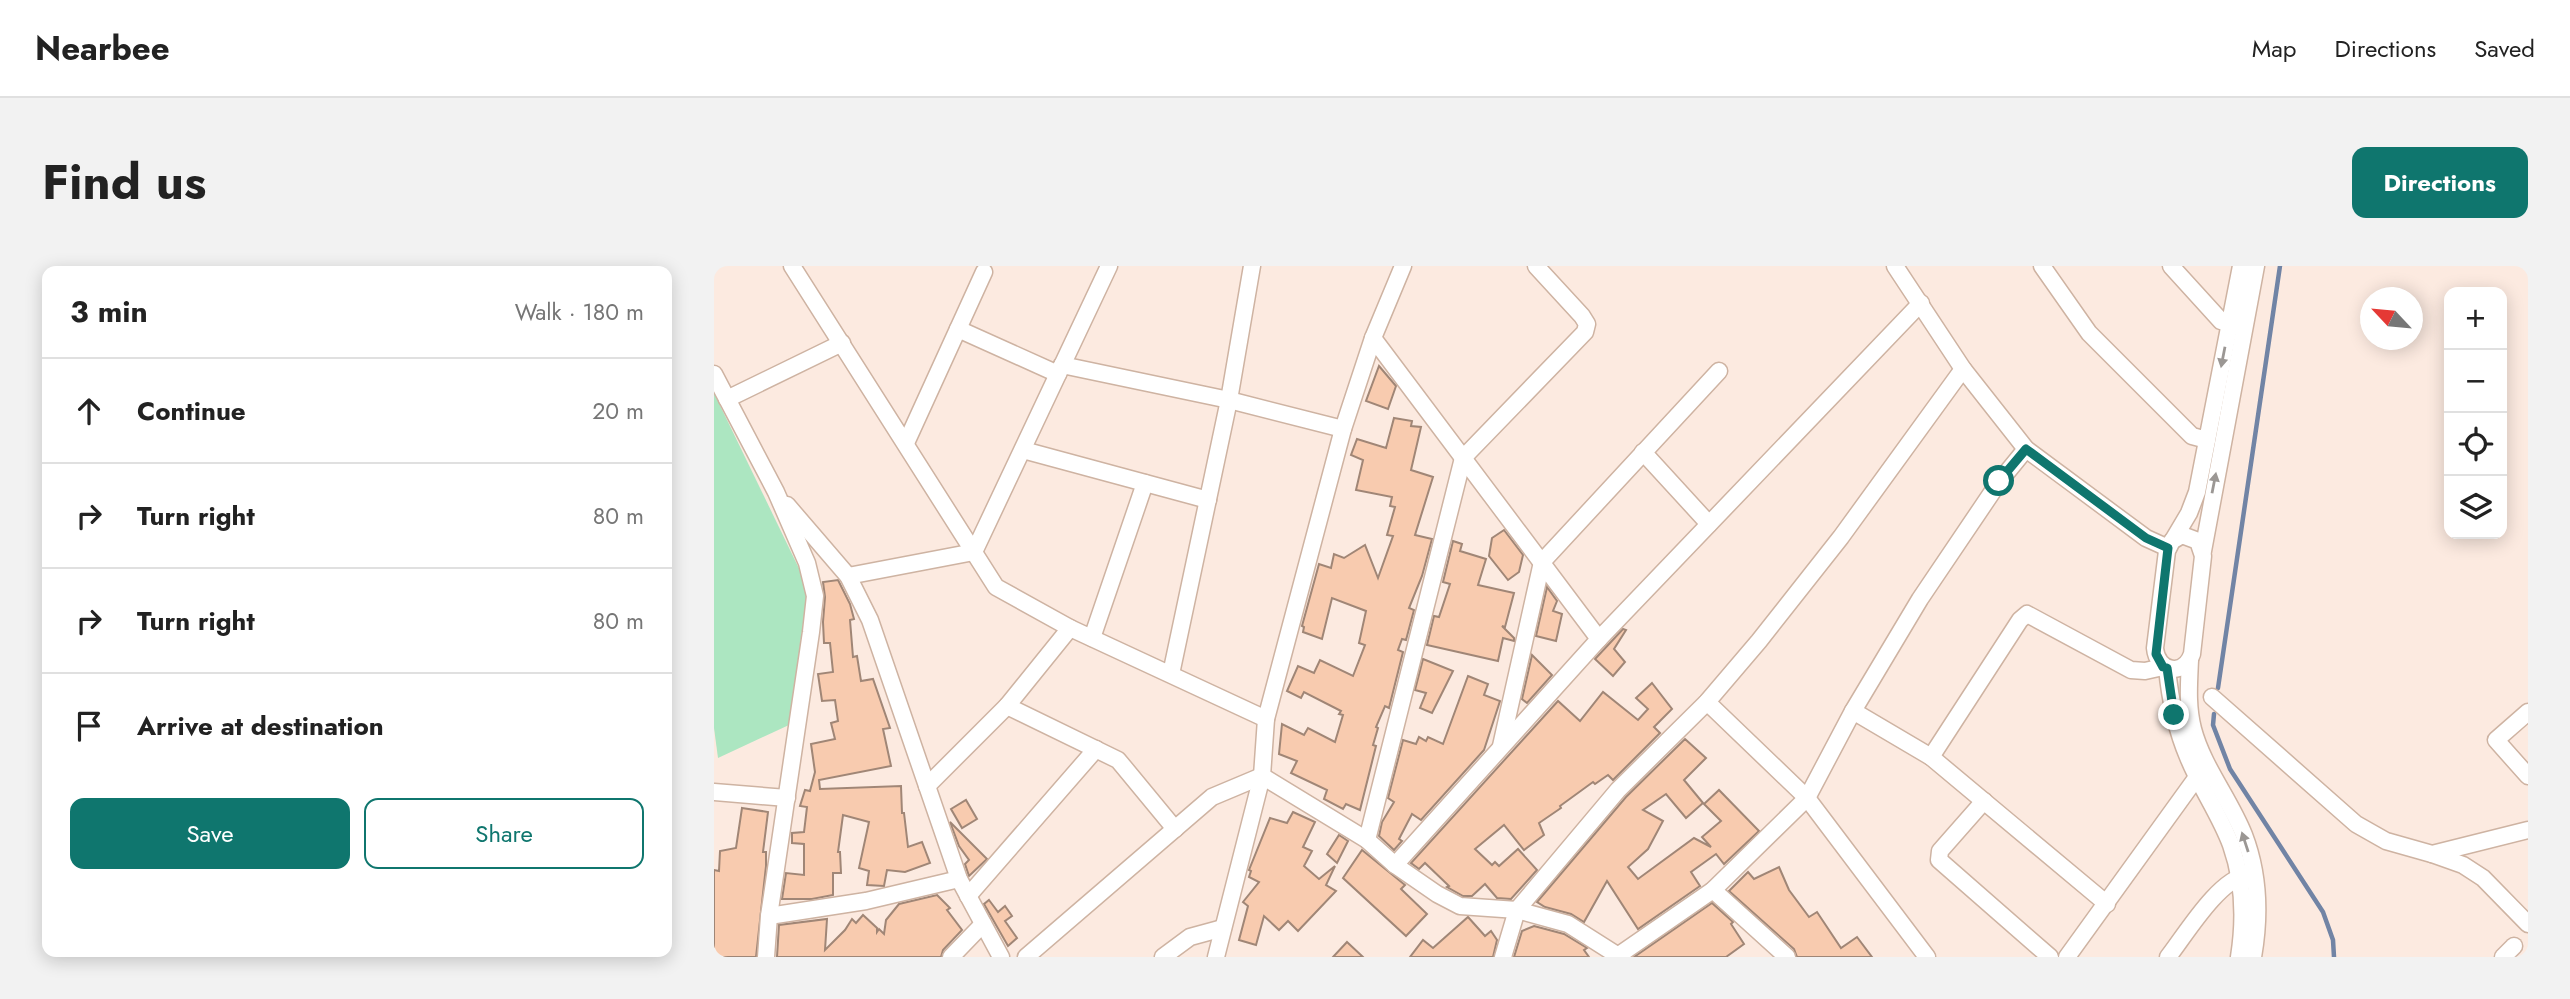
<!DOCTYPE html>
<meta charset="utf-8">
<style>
body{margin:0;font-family:Jost,sans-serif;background:#f2f2f2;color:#222}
.controls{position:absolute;right:21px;top:21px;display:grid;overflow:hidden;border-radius:14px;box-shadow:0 4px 18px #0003}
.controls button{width:63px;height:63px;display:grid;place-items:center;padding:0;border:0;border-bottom:2px solid #e0e0e0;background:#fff;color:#222;font:35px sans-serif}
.compass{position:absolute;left:1646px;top:21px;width:63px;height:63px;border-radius:50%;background:#fff;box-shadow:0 4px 18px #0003;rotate:296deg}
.stop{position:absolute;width:21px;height:21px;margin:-16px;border:5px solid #0f766e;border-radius:50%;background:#fff}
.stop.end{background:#0f766e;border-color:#fff;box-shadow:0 2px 7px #0008}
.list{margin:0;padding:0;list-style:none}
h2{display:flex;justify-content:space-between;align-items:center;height:91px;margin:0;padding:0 28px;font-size:30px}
h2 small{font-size:23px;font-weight:400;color:#767676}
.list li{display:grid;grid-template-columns:46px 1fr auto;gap:21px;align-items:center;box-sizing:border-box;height:105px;padding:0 28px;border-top:2px solid #e0e0e0}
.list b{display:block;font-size:26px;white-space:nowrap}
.list em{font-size:23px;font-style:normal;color:#767676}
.actions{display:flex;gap:14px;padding:21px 28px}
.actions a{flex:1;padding:16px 0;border:2px solid #0f766e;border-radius:14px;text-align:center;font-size:24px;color:#0f766e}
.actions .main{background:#0f766e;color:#fff}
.icon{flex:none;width:38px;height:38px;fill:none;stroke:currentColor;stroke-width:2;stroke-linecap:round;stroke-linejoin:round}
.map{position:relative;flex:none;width:1814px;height:691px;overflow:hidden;border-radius:14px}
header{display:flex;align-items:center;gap:42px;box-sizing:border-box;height:98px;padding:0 35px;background:#fff;border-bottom:2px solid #e0e0e0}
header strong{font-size:33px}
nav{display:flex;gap:38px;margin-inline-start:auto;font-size:24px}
.intro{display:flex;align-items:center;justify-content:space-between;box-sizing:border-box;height:168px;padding:0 42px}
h1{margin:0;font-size:49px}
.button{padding:18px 32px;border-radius:14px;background:#0f766e;color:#fff;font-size:24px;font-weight:700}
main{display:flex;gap:42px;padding:0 42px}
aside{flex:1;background:#fff;border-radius:14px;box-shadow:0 4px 18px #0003}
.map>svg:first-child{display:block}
</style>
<header>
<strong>Nearbee</strong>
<nav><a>Map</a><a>Directions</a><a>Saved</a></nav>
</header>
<div class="intro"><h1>Find us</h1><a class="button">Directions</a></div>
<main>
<aside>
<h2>3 min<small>Walk · 180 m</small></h2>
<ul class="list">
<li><svg class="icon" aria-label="ahead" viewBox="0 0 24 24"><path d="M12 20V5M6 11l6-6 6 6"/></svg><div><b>Continue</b></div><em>20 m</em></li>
<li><svg class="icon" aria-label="right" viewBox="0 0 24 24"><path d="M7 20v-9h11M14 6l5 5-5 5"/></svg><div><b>Turn right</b></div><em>80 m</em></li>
<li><svg class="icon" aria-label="right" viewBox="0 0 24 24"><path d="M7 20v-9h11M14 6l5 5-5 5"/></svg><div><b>Turn right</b></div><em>80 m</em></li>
<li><svg class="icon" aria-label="arrive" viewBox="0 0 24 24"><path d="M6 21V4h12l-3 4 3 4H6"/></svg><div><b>Arrive at destination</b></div></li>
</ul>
<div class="actions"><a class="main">Save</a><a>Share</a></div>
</aside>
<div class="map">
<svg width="1814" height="691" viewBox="0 0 1814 691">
<rect width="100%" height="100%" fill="#fceae0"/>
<polygon fill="#ace6c1" points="0,127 94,321 75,459 4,492 0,462"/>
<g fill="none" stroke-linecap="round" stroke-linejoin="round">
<g stroke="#7184a5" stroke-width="4.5">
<polyline points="1504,422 1566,0"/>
<polyline points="1500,448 1499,459 1516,503 1609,646 1619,674 1620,691"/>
</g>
</g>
<g fill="#f8cbaf" stroke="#a08676" stroke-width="2">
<polygon points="665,100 682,120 674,143 652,135"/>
<polygon points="680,152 698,155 697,160 707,161 697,204 719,211 701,269 718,273 708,310 695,342 700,344 692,374 688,373 684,384 689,386 675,442 671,440 662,461 664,462 659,479 662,480 646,544 632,538 629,543 610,533 613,524 577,507 583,495 565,488 568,458 590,469 594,462 621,476 629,449 625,448 627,445 590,426 587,432 573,425 584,400 600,407 606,394 639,410 651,379 645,377 652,345 618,332 608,373 589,366 590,361 588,360 605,298 617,302 620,288 630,292 651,279 664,312 679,270 673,269 681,241 676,240 678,231 642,224 649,194 637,189 643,173 672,182"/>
<polygon points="790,264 809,289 805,306 794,314 775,290 778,272"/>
<polygon points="739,275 748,278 746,285 772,293 764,319 800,327 791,361 788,360 800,372 800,375 789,372 784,395 713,379 720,350 725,351 736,318 729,316"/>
<polygon points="124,314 136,338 140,353 136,354 139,391 143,390 147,415 159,413 176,462 169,463 177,500 105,514 106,523 187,520 188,547 190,547 194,581 208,576 216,597 191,606 173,604 170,620 153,619 155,605 145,602 155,556 129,549 124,586 126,586 127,607 119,607 119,629 98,633 68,633 72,607 90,609 90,578 78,577 78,567 90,566 93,541 86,540 91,524 96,525 101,506 97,478 121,473 117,457 124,455 121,434 108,435 104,408 119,406 116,377 110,377 109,356 111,331 109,316"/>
<polygon points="833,321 843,335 839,345 848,348 842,375 822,370"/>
<polygon points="909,363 912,364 900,383 911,396 899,410 881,393"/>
<polygon points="818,389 838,409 813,437 808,433"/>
<polygon points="709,393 739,405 718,447 706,442 712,427 701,424"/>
<polygon points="754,410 774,418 770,429 786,435 770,484 707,554 698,548 685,573 688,575 680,584 665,570 668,556 680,536 674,532 689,474 702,478 705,471 712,475 714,471 729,478"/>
<polygon points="938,417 958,443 940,461 946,467 899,514 894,509 881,518 879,516 846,540 847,542 825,557 830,569 810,584 790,559 761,583 778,599 781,596 785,600 804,583 823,604 797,633 783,632 771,618 758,630 749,630 733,621 735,620 711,597 705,603 697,597 844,435 866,455 889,426 924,454 934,443 922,432"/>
<polygon points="971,473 992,492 970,514 989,537 972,552 952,528 929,544 949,555 934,583 914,601 924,613 980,572 997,581 988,571 1007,555 990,538 1005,524 1045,565 1010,598 1002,588 977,606 986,620 924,663 893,615 870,656 857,648 831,641 823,636 912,531"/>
<polygon points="252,534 263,553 248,562 237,543"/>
<polygon points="28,542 54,546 49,586 52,586 52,600 42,691 0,691 0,604 5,605 6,585 22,582"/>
<polygon points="579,546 601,556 589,581 598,585 590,600 605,613 621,600 612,619 622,625 584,665 574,655 565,664 550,650 542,679 525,674 534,640 529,636 545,616 535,611 537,605 535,604 556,552 573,557"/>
<polygon points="236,556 273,593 255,610 251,598 255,594 245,580"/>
<polygon points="625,569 634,575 623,597 613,588"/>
<polygon points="648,584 691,619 687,623 713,648 692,670 629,612"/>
<polygon points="1065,601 1075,624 1095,651 1103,646 1127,682 1143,671 1158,691 1083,691 1080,683 1015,625 1034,606 1040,613"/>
<polygon points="223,629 236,642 233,644 248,664 229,684 227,691 63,691 65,659 113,653 111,684 131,664 138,653 142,657 149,649 163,662 163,666 165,663 170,668 172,654 185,638"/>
<polygon points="275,634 284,646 291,640 298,650 291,655 303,672 294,680 270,638"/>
<polygon points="998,637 1019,656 1017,658 1030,678 1012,691 920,691"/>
<polygon points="754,651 771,670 777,665 783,674 779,691 696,691 709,674 719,682"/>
<polygon points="820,660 850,668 873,682 870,684 875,691 800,691 808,665"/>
<polygon points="633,676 649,691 619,691"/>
</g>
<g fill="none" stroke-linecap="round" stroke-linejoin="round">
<defs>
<g id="minor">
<polyline points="78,0 282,321 356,362 552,453"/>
<polyline points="1181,0 1249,103 1312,183 1432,272 1454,282"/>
<polyline points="1328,0 1375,67 1478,170 1493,174"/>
<polyline points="1457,0 1507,55 1524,60"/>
<polyline points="244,63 344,108"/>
<polyline points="659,72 885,373"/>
<polyline points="348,99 515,134 629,163"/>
<polyline points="0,108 62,226 93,297 101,330 97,366 55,650 52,691"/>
<polyline points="13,133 128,77"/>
<polyline points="192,177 270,6"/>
<polyline points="309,184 494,234"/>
<polyline points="929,186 995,258"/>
<polyline points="73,239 134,310 156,354 245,613 287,691"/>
<path d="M1468 269 1484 275 1489 290 1478 388C1470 411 1443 406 1441 382L1453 285 1458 275Z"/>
<polyline points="1459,274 1475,247 1483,226 1527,0"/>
<polyline points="1489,285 1542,0"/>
<polyline points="134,310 260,286 395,0"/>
<polyline points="378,372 431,217"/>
<path d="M1476 394C1475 417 1473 440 1479 463 1489 501 1516 533 1530 569 1545 608 1546 651 1539 691"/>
<path d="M1453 402C1456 433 1462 463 1474 491 1486 521 1506 549 1517 579 1530 616 1531 653 1525 691"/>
<polyline points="457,408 515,134 538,0"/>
<polyline points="1498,431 1642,558 1672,575 1718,588 1814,564"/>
<polyline points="993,436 1093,532 1213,691"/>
<polyline points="293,440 404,494 461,563"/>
<polyline points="1139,445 1217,491 1393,638"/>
<polyline points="1814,446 1782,474 1814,510"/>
<polyline points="787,480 828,296 1005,105"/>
<polyline points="1217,491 1306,354 1313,348 1417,404 1431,405 1449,401"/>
<polyline points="213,520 293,440 356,362"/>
<polyline points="0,526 73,532"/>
<polyline points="1270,535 1226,585 1225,594 1336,691"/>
<polyline points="653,574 749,192 871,66 873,58 868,50 822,0"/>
<polyline points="1718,588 1749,599 1769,612 1814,658"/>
<polyline points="681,599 885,373 1207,37"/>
<polyline points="999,624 1073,691"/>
<polyline points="254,630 382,483"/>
<polyline points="55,650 152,635 245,613"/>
<polyline points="237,691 269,658"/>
<polyline points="312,691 498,531 548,510 653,574 681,599 723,628 746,640 803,644 854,658 906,691"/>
<polyline points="449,691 476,671 509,662"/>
<polyline points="502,691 548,510 552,453 629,163 659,72 689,0"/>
<polyline points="789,691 803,644 904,524 993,436 1045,375 1127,271 1249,103"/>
<polyline points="902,691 999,624 1093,532 1139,445 1206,333 1285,216 1312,183"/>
<polyline points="1353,691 1483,511 1492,507"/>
<path d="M1454 691C1472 668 1504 614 1533 609"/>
<polyline points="1789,691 1800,680"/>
</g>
</defs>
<use href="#minor" stroke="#ceb3a2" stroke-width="19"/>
<use href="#minor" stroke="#fff" stroke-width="16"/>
</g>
<defs><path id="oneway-solid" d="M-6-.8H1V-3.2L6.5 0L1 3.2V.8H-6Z" transform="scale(1.75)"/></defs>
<g fill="#9b9794">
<use href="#oneway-solid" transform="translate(1509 91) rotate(101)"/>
<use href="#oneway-solid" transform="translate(1500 217) rotate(-79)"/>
<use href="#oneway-solid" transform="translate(1531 576) rotate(-108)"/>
</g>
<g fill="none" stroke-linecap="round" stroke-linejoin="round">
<polyline stroke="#0f766e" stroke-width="9" points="1285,215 1312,183 1432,272 1454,282 1442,388 1449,401 1453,402 1460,449"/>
</g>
</svg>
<div class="controls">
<button>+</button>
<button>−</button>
<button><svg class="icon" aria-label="locate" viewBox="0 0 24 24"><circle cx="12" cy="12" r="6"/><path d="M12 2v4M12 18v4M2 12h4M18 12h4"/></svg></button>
<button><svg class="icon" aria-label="layers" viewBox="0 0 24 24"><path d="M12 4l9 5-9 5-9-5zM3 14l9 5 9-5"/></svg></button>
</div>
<svg class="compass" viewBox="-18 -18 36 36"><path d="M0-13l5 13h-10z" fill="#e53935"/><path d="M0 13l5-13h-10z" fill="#767676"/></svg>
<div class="stop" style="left:1285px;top:215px"></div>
<div class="stop end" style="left:1460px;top:449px"></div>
</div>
</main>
